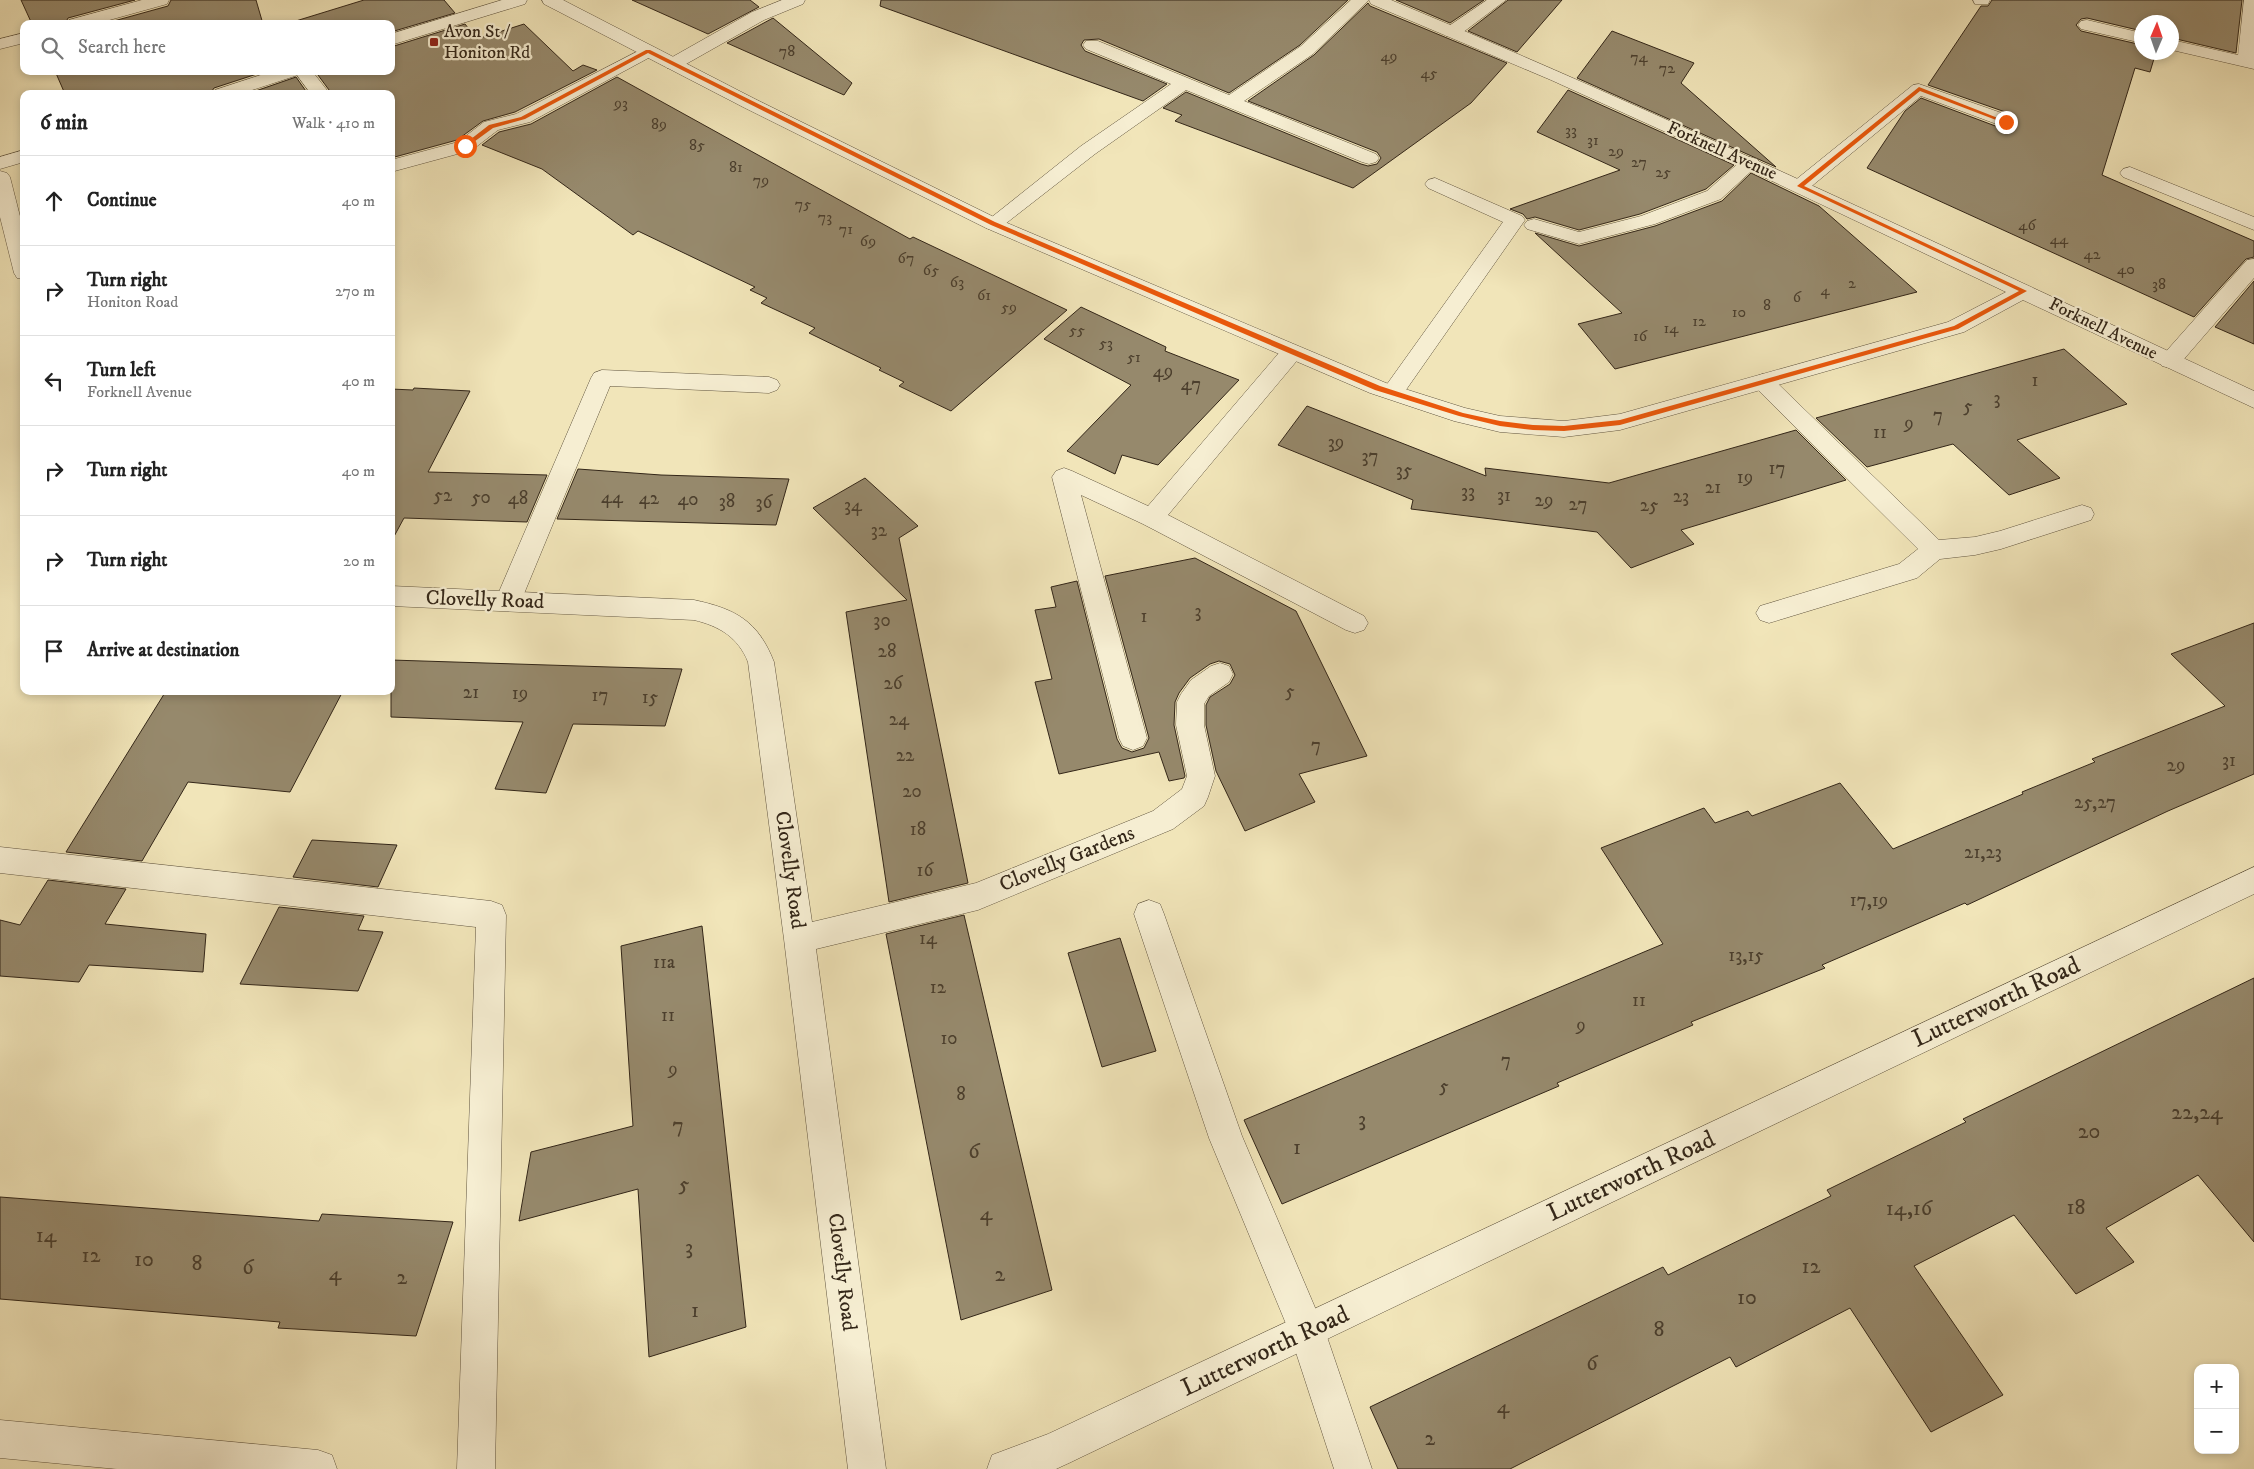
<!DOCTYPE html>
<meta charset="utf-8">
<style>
body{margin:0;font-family:"IM FELL DW Pica",serif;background:#f2f2f2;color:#222}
.controls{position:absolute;right:15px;bottom:15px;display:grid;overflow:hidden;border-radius:10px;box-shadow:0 2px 8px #0003}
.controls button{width:45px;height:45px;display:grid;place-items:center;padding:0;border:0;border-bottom:1px solid #e0e0e0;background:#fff;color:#222;font:25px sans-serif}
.compass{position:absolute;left:2134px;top:15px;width:45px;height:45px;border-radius:50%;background:#fff;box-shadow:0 2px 8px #0003;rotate:2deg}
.stop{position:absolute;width:15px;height:15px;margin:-11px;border:4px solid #ea580c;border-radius:50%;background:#fff}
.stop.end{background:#ea580c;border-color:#fff;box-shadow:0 1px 5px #0008}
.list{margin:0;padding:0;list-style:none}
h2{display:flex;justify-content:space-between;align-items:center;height:65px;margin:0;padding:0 20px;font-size:21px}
h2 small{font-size:16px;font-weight:400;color:#767676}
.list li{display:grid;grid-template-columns:32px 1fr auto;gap:15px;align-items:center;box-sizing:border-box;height:90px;padding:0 20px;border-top:1px solid #e0e0e0}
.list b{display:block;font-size:19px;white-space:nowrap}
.list p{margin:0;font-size:16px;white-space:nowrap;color:#767676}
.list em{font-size:16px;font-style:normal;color:#767676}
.icon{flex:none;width:28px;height:28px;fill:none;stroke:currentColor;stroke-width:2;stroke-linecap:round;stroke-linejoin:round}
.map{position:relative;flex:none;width:2254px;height:1469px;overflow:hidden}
.search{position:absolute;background:#fff;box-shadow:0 2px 8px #0003;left:20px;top:20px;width:375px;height:55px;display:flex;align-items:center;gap:12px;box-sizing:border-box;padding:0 18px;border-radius:10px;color:#767676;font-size:19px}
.panel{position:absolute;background:#fff;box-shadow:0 2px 8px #0003;left:20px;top:90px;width:375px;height:605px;border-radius:10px}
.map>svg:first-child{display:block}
</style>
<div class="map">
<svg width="2254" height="1469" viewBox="0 0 2254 1469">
<rect width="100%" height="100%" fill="#f1e5b9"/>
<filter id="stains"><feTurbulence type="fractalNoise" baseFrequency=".004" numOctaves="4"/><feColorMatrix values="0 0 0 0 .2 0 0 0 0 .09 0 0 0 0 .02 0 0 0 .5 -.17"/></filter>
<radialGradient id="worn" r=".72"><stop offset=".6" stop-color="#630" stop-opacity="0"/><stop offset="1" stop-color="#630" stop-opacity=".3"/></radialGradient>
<g fill="#96896c" stroke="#332618">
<polygon points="21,0 135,0 68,18 65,24 32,24"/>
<polygon points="171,0 256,0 263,24 103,24 168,6"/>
<polygon points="364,0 444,0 455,13 391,32 391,24 286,24"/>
<polygon points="632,0 750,0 759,7 708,34"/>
<polygon points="881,0 1348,0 1300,45 1229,93 1099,39 1084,40 1081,45 1085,51 1167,84 1143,101 880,6"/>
<polygon points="1396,0 1484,0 1450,23"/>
<polygon points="1508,0 1562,0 1517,52 1468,31"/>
<polygon points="1992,0 2242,0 2236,53 2172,38 2172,22 2142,22 2142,31 2087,18 2081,19 2076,25 2081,31 2142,45 2142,52 2156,52 2150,72 2135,68 2102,175 2254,241 2254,257 2246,259 2194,317 1867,168 1905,111 1921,98 1998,127 2007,129 2015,126 2017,120 2014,115 1928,85 1981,6 1988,6"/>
<polygon points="1368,3 1370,6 1507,63 1471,103 1353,188 1175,121 1182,115 1163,108 1186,92 1361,164 1368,166 1377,164 1381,158 1377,152 1248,101 1314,55"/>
<polygon points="773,18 852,83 844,95 727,43"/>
<polygon points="465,24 477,39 524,24 573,71 583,65 597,70 515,112 483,121 457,140 391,158 391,94 332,94 315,71 391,71 391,47"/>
<polygon points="1612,31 1694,63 1681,83 1776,167 1577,78"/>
<polygon points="55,71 266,71 214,88 210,94 65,94"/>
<polygon points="296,77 308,94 247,94"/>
<polygon points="617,77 910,239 913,237 1067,310 951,411 899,386 904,382 879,370 881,368 809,333 815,328 761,303 767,298 750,290 755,287 638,231 633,235 542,169 482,145 499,132 531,124"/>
<polygon points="1568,90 1734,165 1706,189 1640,214 1579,230 1535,217 1527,219 1523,214 1510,209 1620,170 1537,132"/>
<polygon points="1751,173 1819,206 1917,292 1615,369 1578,324 1622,313 1535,233 1579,246 1655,226 1722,201"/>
<polygon points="2254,281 2254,344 2215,327"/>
<polygon points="1081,307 1166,347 1165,351 1239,380 1158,465 1122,455 1115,474 1067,451 1131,385 1044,339"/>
<polygon points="2064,349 2127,404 2017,440 2060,478 2009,495 1953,444 1867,467 1816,418"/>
<polygon points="414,388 470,391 428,472 547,475 527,522 404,518 391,542 391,389 413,390"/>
<polygon points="1307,406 1486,476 1485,468 1609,483 1796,430 1846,480 1681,530 1694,544 1631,568 1597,532 1411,509 1413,500 1278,445"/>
<polygon points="578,469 661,475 789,479 776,525 557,519"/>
<polygon points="865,478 918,526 899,538 968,883 889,902 846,612 907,600 813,508"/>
<polygon points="1195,558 1296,611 1367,756 1299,774 1315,802 1245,831 1216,771 1206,725 1206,705 1210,697 1230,684 1235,675 1230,664 1219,661 1210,664 1190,678 1179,693 1175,702 1174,725 1185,776 1184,778 1169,781 1159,752 1059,774 1035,682 1052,679 1035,610 1056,607 1051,587 1077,581 1117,739 1122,748 1132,752 1144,748 1149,738 1105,576"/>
<polygon points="2254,623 2254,774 2168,811 1967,905 1965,903 1822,965 1825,968 1691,1022 1693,1025 1557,1083 1559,1086 1282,1204 1244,1120 1663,944 1601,848 1704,808 1715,823 1748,811 1752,816 1840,783 1893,849 2023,794 2022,792 2095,762 2092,759 2225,706 2171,654"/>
<polygon points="391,660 610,667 682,669 665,726 573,724 546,793 495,789 523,722 391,717"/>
<polygon points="166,691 343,691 290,792 188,782 142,861 66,852"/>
<polygon points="312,840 397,845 378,887 293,877"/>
<polygon points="48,880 126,889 105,924 206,934 203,972 89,965 79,982 0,976 0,920 20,925"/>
<polygon points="279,907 364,916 358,930 383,932 358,991 240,984"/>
<polygon points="964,915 1052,1290 961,1320 886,934"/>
<polygon points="702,926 746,1327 649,1357 638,1189 519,1221 531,1152 633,1126 621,946"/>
<polygon points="1120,938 1156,1051 1102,1067 1068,953"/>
<polygon points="2254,978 2254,1242 2198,1175 2106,1228 2134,1262 2076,1294 2014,1215 1914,1266 2003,1395 1931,1432 1850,1308 1736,1367 1730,1357 1510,1469 1398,1469 1370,1407 1663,1267 1668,1275 1750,1235 1831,1196 1827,1190 1966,1122 1963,1119"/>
<polygon points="0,1197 319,1221 322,1214 453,1222 416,1336 278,1328 280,1322 0,1299"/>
</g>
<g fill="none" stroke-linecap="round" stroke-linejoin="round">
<defs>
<g id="service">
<polygon points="142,0 169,0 167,4 95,24 67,24 69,20"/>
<polygon points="782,0 805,0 803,4 764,20 679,68 667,68 664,64 667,60 752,12"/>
<polygon points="1351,0 1369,0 1313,54 1244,101 1376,154 1379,158 1376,162 1369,164 1362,162 1186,90 1095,154 1000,228 993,230 986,228 983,224 1081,146 1171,84 1086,49 1083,45 1086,41 1098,41 1229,95 1301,46"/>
<polygon points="1487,0 1506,0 1458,36 1446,36 1443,32 1446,28"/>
<polygon points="1973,0 1990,0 1988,4 1975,4"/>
<polygon points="2244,0 2254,0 2254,69 2172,50 2172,40 2238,55"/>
<polygon points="2087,20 2142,33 2142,43 2081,29 2078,25 2081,21"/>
<polygon points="24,33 24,43 0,49 0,39"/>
<polygon points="648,46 654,47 657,51 654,55 530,122 498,130 472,150 391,172 391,160 458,142 484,122 516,114"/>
<polygon points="294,71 312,71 330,94 311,94"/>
<polygon points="1919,84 2013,117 2015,121 2013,125 2006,127 1999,125 1921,96 1807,190 1800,192 1793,190 1790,186 1793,182 1913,85"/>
<polygon points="1750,157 1757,159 1760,163 1721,199 1655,224 1579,244 1527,229 1524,225 1527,221 1534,219 1579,232 1641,216 1707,191 1743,159"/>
<polygon points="2130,167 2254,217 2254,230 2123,177 2120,173 2123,169"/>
<polygon points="1435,178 1522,216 1525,220 1401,397 1393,400 1385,397 1382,392 1385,387 1503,222 1428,188 1425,184 1428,180"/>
<polygon points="2254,259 2254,278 2178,366 2170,368 2162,366 2159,361 2162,356 2247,260"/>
<polygon points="1292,345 1300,347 1303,352 1300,357 1168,515 1364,616 1368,623 1364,630 1355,633 1346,630 1143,524 1081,495 1147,738 1143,746 1133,750 1123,746 1119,738 1052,477 1056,471 1064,468 1072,471 1148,506 1284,347"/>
<polygon points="602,370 769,377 777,380 780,385 777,390 769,393 610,386 521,601 517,608 508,611 499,608 495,601 591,378 594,373"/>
<polygon points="1763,374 1771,377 1939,540 1975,537 2000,531 2082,505 2091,508 2094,514 2091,520 2001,549 1975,555 1940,559 1917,578 1769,623 1760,620 1756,613 1760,606 1899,564 1918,549 1755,387 1752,382 1755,377"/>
<polygon points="0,847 491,901 502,905 506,915 495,1469 457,1469 476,927 0,873"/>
<polygon points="1149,900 1160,904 1164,914 1242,1136 1325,1331 1372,1469 1334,1469 1289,1331 1209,1138 1134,914 1138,904"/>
</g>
<g id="minor">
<polygon points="502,0 527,0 525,4 391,45 391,34"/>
<path d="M542 0H563L755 99 1000 220 1386 383 1465 408 1500 416 1564 421 1620 414 1948 322 2006 292 1736 164 1551 80 1371 4 1369 0H1391C1683 122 1968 258 2254 391V408L2023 300 1964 332 1620 430 1564 437 1500 432 1454 421 1370 393 986 228 743 107 544 4Z"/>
<polygon points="273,71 301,71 298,75 240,94 212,94 215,90"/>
<polygon points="24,150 24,162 0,169 0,157"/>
<polygon points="0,171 7,173 10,177 24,232 24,279 17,278 14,273 0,217"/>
<path d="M391 586 694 600C736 609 758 621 774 662L812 922 976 883 1153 811 1182 789 1187 776 1176 725 1177 702 1181 694 1191 680 1211 666 1220 663 1229 666 1233 674 1229 682 1209 696 1204 704V725L1215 776 1208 797 1204 806 1173 829 978 910 816 949 886 1469H848L784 939 748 662C738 637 719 626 694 620L391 606Z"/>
<polygon points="2254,867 2254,894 1069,1463 1056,1469 987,1469 992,1455 1048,1434"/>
<polygon points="0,1420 318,1450 332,1455 337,1469 117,1469 0,1458"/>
</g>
</defs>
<use href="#service" stroke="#625640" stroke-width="1"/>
<use href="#minor" stroke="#625640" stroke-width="1"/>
<use href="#service" fill="#f6eed2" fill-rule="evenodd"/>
<use href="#minor" fill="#f6eed2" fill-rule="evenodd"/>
</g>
<polygon fill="#ea580c" points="646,50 650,50 995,222 1380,386 1463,413 1500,421 1533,425 1564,426 1620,420 1954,326 2019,291 1797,186 1919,87 2008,122 2004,123 1920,91 1804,186 2027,291 1958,329 1620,425 1564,431 1533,430 1500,426 1459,416 1375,390 991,225 648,53 525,119 493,128 467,147 462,146 489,125 521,117"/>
<rect fill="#8f2418" stroke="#f6eed2" stroke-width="2" x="429" y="37" width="10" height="10" rx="2.5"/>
<g text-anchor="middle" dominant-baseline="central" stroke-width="4.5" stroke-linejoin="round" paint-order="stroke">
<g font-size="16" fill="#4c3f2d">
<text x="787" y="51">78</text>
<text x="1389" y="56">49</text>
<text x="1639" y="57">74</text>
<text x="1667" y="68">72</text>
<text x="1429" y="73">45</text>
<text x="621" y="103">93</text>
<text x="659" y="124">89</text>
<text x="1571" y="130">33</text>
<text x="1593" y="140">31</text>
<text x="697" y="145">85</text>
<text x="1616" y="151">29</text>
<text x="1639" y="162">27</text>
<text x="736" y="167">81</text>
<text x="1663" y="172">25</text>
<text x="761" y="180">79</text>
<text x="803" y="204">75</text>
<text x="825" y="217">73</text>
<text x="2027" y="225">46</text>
<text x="846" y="229">71</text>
<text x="2059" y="239">44</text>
<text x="868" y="241">69</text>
<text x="2092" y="254">42</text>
<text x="906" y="258">67</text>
<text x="2126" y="269">40</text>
<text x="931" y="270">65</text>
<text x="957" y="282">63</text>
<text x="1852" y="283">2</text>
<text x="2159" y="284">38</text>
<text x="1825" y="290">4</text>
<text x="984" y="295">61</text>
<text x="1797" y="297">6</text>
<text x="1767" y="305">8</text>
<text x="1009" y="307">59</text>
<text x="1739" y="312">10</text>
<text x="1699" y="321">12</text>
<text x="1671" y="328">14</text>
<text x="1077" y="330">55</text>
<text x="1640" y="336">16</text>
<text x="1106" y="343">53</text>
<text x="1134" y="357">51</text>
</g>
<g font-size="18" fill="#332618" stroke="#f6eed2" text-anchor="start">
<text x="444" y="32">Avon St /<tspan x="444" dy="21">Honiton Rd</tspan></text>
</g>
<g font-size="18" fill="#332618" stroke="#f6eed2">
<text transform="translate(1722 151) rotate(24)">Forknell Avenue</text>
<text transform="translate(2103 329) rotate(26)">Forknell Avenue</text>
</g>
<g font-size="19" fill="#4c3f2d">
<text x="1163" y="371">49</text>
<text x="2035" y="380">1</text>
<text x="1191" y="384">47</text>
<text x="1997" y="398">3</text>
<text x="1968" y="406">5</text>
<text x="1938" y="415">7</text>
<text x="1909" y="423">9</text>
<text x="1880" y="432">11</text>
<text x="1336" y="442">39</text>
<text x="1370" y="456">37</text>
<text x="1777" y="468">17</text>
<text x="1404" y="470">35</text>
<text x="1745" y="477">19</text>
<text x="1713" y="487">21</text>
<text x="1468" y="491">33</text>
<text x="443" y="495">52</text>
<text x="1504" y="495">31</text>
<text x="1681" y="496">23</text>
<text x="481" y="497">50</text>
<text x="612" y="497">44</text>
<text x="518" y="498">48</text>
<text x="649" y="498">42</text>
<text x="688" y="499">40</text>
<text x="1544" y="500">29</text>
<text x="727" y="501">38</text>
<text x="764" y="502">36</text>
<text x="1578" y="504">27</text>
<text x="853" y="505">34</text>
<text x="1649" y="505">25</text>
<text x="879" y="530">32</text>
<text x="1198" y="611">3</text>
<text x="1144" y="616">1</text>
<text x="882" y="620">30</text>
<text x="887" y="651">28</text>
<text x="893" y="683">26</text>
<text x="1290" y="691">5</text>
<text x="471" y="692">21</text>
<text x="520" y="693">19</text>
<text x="600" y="695">17</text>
<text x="650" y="697">15</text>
<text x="899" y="719">24</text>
<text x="1316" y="745">7</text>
<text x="905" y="755">22</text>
<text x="2229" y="760">31</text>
<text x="2176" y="765">29</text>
<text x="912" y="791">20</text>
<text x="2095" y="802">25,27</text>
<text x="918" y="829">18</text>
<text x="1983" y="852">21,23</text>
<text x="925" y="870">16</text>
<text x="1869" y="900">17,19</text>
<text x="928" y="938">14</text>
<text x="1746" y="955">13,15</text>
<text x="664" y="962">11a</text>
<text x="938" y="987">12</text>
<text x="1639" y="1000">11</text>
<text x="668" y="1015">11</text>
<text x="1581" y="1025">9</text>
<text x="949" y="1038">10</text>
<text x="1506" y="1060">7</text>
<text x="673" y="1069">9</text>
<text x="1444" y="1086">5</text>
<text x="961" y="1094">8</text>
</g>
<g font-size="21" fill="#332618" stroke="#f6eed2">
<text transform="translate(485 600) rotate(2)">Clovelly Road</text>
<text transform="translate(1067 859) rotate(-22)">Clovelly Gardens</text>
<text transform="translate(790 870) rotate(82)">Clovelly Road</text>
<text transform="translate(842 1272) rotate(83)">Clovelly Road</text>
</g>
<g font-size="22" fill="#4c3f2d">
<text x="2197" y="1112">22,24</text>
<text x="1362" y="1119">3</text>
<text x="678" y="1125">7</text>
<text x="2089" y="1131">20</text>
<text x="1297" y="1147">1</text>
<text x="974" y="1151">6</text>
<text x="684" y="1184">5</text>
<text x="2076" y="1207">18</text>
<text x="1909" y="1208">14,16</text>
<text x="986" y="1213">4</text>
<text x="46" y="1235">14</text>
<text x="689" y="1247">3</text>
<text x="91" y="1255">12</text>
<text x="144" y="1259">10</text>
<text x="197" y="1263">8</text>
<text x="1811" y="1266">12</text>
<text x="248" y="1267">6</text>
<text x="335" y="1273">4</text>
<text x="1000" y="1274">2</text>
<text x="402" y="1277">2</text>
<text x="1747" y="1297">10</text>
<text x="695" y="1310">1</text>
<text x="1659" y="1329">8</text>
<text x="1592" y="1363">6</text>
<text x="1503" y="1406">4</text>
<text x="1430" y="1438">2</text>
</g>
<g font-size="25" fill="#332618" stroke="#f6eed2">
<text transform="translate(1996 1002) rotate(-25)">Lutterworth Road</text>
<text transform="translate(1631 1176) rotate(-25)">Lutterworth Road</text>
<text transform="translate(1265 1351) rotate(-25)">Lutterworth Road</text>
</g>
</g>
<rect width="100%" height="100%" filter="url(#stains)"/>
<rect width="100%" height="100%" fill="url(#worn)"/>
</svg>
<div class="controls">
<button>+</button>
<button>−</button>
</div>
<svg class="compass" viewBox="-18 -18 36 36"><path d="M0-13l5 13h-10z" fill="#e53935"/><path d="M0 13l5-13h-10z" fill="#767676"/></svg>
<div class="stop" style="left:465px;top:146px"></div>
<div class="stop end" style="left:2006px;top:122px"></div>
<div class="search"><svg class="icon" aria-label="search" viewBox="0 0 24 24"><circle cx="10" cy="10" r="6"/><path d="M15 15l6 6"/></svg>Search here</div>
<section class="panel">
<h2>6 min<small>Walk · 410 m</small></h2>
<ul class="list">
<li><svg class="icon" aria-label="ahead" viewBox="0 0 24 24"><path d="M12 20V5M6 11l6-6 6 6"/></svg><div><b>Continue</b></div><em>40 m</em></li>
<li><svg class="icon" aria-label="right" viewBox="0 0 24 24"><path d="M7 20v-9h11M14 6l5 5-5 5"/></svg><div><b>Turn right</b><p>Honiton Road</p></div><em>270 m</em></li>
<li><svg class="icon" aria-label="left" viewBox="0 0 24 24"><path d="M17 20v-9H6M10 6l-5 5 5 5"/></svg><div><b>Turn left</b><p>Forknell Avenue</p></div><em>40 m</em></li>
<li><svg class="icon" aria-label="right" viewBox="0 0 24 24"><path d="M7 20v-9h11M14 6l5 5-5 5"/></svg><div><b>Turn right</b></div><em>40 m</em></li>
<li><svg class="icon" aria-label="right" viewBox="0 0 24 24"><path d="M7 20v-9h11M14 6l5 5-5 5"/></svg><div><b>Turn right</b></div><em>20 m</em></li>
<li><svg class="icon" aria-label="arrive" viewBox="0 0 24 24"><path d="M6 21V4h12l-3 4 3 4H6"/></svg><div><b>Arrive at destination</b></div></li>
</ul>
</section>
</div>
